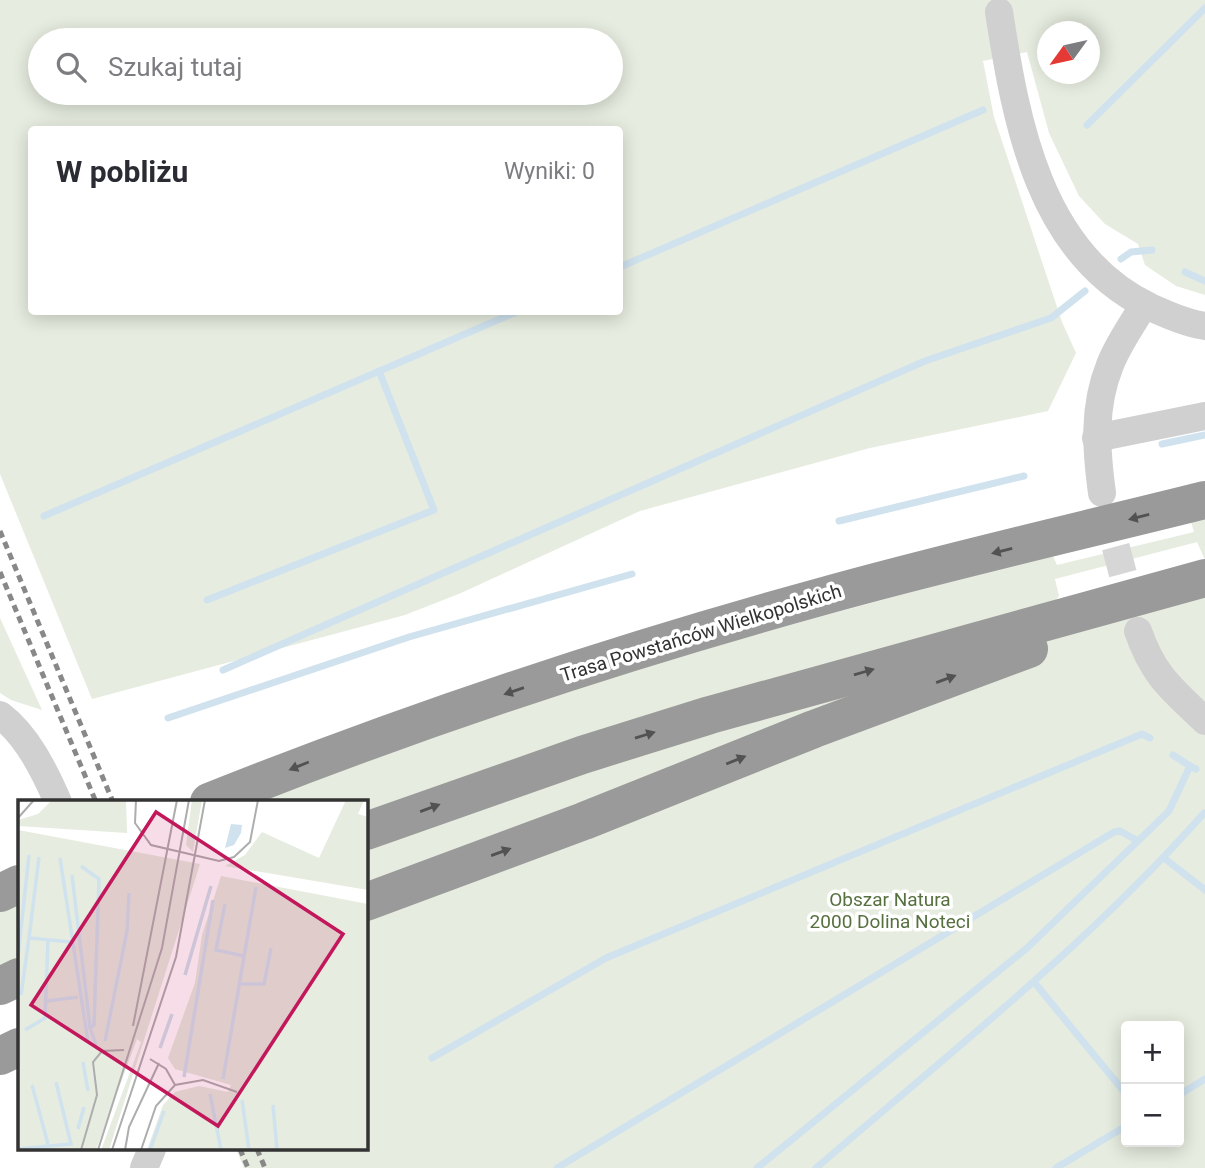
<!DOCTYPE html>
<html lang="pl">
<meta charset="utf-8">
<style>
body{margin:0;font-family:Roboto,sans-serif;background:#f7f7f7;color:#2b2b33}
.controls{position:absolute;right:21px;bottom:21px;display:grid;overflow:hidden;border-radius:7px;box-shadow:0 4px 18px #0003}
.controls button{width:63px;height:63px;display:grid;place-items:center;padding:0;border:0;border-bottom:2px solid #e1e1e2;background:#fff;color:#2b2b33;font:35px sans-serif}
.compass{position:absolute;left:1037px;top:21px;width:63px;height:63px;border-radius:50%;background:#fff;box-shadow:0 4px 18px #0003;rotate:237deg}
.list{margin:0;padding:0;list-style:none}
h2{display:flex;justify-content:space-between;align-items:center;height:91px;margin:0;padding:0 28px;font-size:30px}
h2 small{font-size:23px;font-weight:400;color:#7c7c81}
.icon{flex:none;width:38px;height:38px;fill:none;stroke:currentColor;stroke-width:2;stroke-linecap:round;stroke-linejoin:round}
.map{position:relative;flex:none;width:1205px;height:1168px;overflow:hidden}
.search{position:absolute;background:#fff;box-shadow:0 4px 18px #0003;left:28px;top:28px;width:595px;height:77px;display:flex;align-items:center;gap:18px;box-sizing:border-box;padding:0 24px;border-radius:38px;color:#7c7c81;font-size:26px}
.panel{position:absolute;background:#fff;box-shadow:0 4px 18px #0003;left:28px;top:126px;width:595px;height:189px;border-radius:7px}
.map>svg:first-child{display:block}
</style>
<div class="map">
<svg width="1205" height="1168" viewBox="0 0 1205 1168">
<rect width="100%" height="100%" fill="#fff"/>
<g fill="#e6ecdf" fill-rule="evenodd">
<path d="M0 0H1205V295L1176 286 1145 265 1138 244 1105 224 1079 196 1049 133 1027 52 983 61 994 117 1062 322 1076 353 1048 411 870 448 640 511 461 593 405 615 92 699 0 474ZM1048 32H1090V74H1048ZM40 40H611V93H40ZM32 130H620V312H32Z"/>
<path d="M1205 514V560L1197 542 1055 579 1059 596 1053 603 1205 572V1168H244L236 1149H366V802H207L624 670 1052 554 1057 565 1194 532 1190 518ZM1126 1026H1179V1142H1126Z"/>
<polygon points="0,618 42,710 11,700 0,693"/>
<polygon points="19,898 19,961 0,970 0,908"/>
</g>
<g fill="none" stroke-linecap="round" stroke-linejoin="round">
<g stroke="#cfe2ee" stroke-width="7">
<polyline points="1087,125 1205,8"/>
<polyline points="1121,259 1131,252 1152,250"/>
<polyline points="620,267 983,110"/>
<polyline points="1185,272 1205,281"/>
<polyline points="1162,444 1205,435"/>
<polyline points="44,516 516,312"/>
<polyline points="839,521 1024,476"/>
<polyline points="207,600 434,510 379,371"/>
<polyline points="223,670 925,361 1051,318 1085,291"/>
<polyline points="168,718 409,637 632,574"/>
<polyline points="1173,755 1190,766"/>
<polyline points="1164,858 1205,890"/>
<polyline points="1034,982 1126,1094"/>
<polyline points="432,1058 606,958 1142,734 1150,738"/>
<polyline points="1179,1095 1205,1079"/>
<polyline points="557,1168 1114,832 1120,831 1138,841 1169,811 1190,766 1196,769"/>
<polyline points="757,1168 1027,948 1138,841"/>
<path d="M816 1168C949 1054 1088 944 1204 813"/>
<polyline points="1056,1168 1126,1126"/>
</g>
<polyline stroke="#d6d6d6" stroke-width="28" stroke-dasharray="28 14" stroke-linecap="butt" points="1105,506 1134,616"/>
<g stroke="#d0d0d0" stroke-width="28">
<path d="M999 12C1016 122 1039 254 1150 307 1168 315 1186 323 1205 326"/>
<polyline points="1096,438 1205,416"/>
<path d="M1102 493C1096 449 1093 407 1110 365 1118 344 1133 324 1144 304"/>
<path d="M1138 631C1154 677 1172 689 1205 721"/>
<path d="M0 715C27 735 45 772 58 802"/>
<polyline points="144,1168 152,1149"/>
</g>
<g stroke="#9a9a9a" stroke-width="38">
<path d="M209 802C409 722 613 654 820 597 948 561 1077 532 1205 500"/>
<polyline points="366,831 582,755 710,715 1205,578"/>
<polyline points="0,893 19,884"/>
<polyline points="366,902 584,821 814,729 1029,649"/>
<polyline points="0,986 19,977"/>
<polyline points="0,1056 19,1047"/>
</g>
<g stroke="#888" stroke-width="5" stroke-dasharray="7 5" stroke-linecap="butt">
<polyline points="0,531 113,802"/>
<polyline points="0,572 96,802"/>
<polyline points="240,1149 248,1168"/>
<polyline points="257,1149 265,1168"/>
</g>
</g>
<defs><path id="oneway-solid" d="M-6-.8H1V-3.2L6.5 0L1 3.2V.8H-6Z" transform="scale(1.75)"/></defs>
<g fill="#525252">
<use href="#oneway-solid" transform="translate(1139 517) rotate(166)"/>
<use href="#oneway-solid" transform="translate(1002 551) rotate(166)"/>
<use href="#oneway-solid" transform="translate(864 672) rotate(-16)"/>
<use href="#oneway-solid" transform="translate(946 679) rotate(-20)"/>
<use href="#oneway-solid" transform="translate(514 691) rotate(161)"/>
<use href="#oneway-solid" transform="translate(645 735) rotate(-17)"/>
<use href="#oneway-solid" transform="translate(736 760) rotate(-22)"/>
<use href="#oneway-solid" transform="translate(299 766) rotate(158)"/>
<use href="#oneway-solid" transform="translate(430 808) rotate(-20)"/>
<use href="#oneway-solid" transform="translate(501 852) rotate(-20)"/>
</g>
<g text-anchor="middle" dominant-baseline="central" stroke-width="7" stroke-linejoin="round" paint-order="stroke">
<g font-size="19" fill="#333" stroke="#fff">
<text transform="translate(701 633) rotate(-17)">Trasa Powstańców Wielkopolskich</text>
</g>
<g font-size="19" fill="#56703f" stroke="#fff">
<text x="890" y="899">Obszar Natura<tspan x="890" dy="22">2000 Dolina Noteci</tspan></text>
</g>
</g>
<g transform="translate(18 800)">
<rect width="350" height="350" fill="#fff"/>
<path d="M34 0H108L109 33 0 26V20L20 14ZM174 0H184L175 52 168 45ZM328 0H346L340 14 350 17V90L207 66 227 55 244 32 301 58ZM0 30 182 64 91 350H83L118 256 123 242 119 239 78 350H0ZM203 76 350 104V350H129L145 305 157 292 181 286 210 292 213 285 157 269 150 258 177 183 184 135Z" fill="#e6ecdf"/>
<path d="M213 24 224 25 223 33 216 45 207 48Z" fill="#cfe2ee"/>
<path fill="none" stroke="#cfe2ee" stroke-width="3.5" d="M21 57 11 138 53 142M42 58 70 242M63 66 81 79 76 225 72 228 78 245M54 75 72 227M207 104 198 150 226 156M0 156 11 55M167 175 193 86M221 184H246L253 148M3 195 11 138M29 201 60 197M7 230 27 218 30 141M87 241 109 131 111 93M142 248 154 214M65 262 70 291M166 277 195 100M205 279 238 87M14 285 30 344M192 294 203 350M224 300 231 350M255 305 259 350M60 329 66 307M0 349 53 344 38 282M132 350 146 311"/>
<path fill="none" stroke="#adadad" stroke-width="2" d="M118 0 117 23 133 45 201 61 216 57 232 42 240 0M0 18 16 0M115 226 159 0M132 259 148 269 157 285M63 350 79 295 75 262 84 251 106 250M80 350 144 148 171 0M94 350 158 157 187 0M107 350 111 327 141 263M123 350 138 306 157 285 185 280 219 292"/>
<path fill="#c2185b" fill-opacity="0.15" stroke="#c2185b" stroke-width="3.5" d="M138 12 325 134 200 326 13 205Z"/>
<rect width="350" height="350" fill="none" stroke="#333" stroke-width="3.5"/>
</g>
</svg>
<div class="controls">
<button>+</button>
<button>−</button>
</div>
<svg class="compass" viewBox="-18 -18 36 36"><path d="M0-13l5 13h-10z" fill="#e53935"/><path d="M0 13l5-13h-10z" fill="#7c7c81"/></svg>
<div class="search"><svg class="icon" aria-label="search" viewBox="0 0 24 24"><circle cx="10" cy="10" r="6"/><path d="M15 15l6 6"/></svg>Szukaj tutaj</div>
<section class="panel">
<h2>W pobliżu<small>Wyniki: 0</small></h2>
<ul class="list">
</ul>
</section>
</div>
